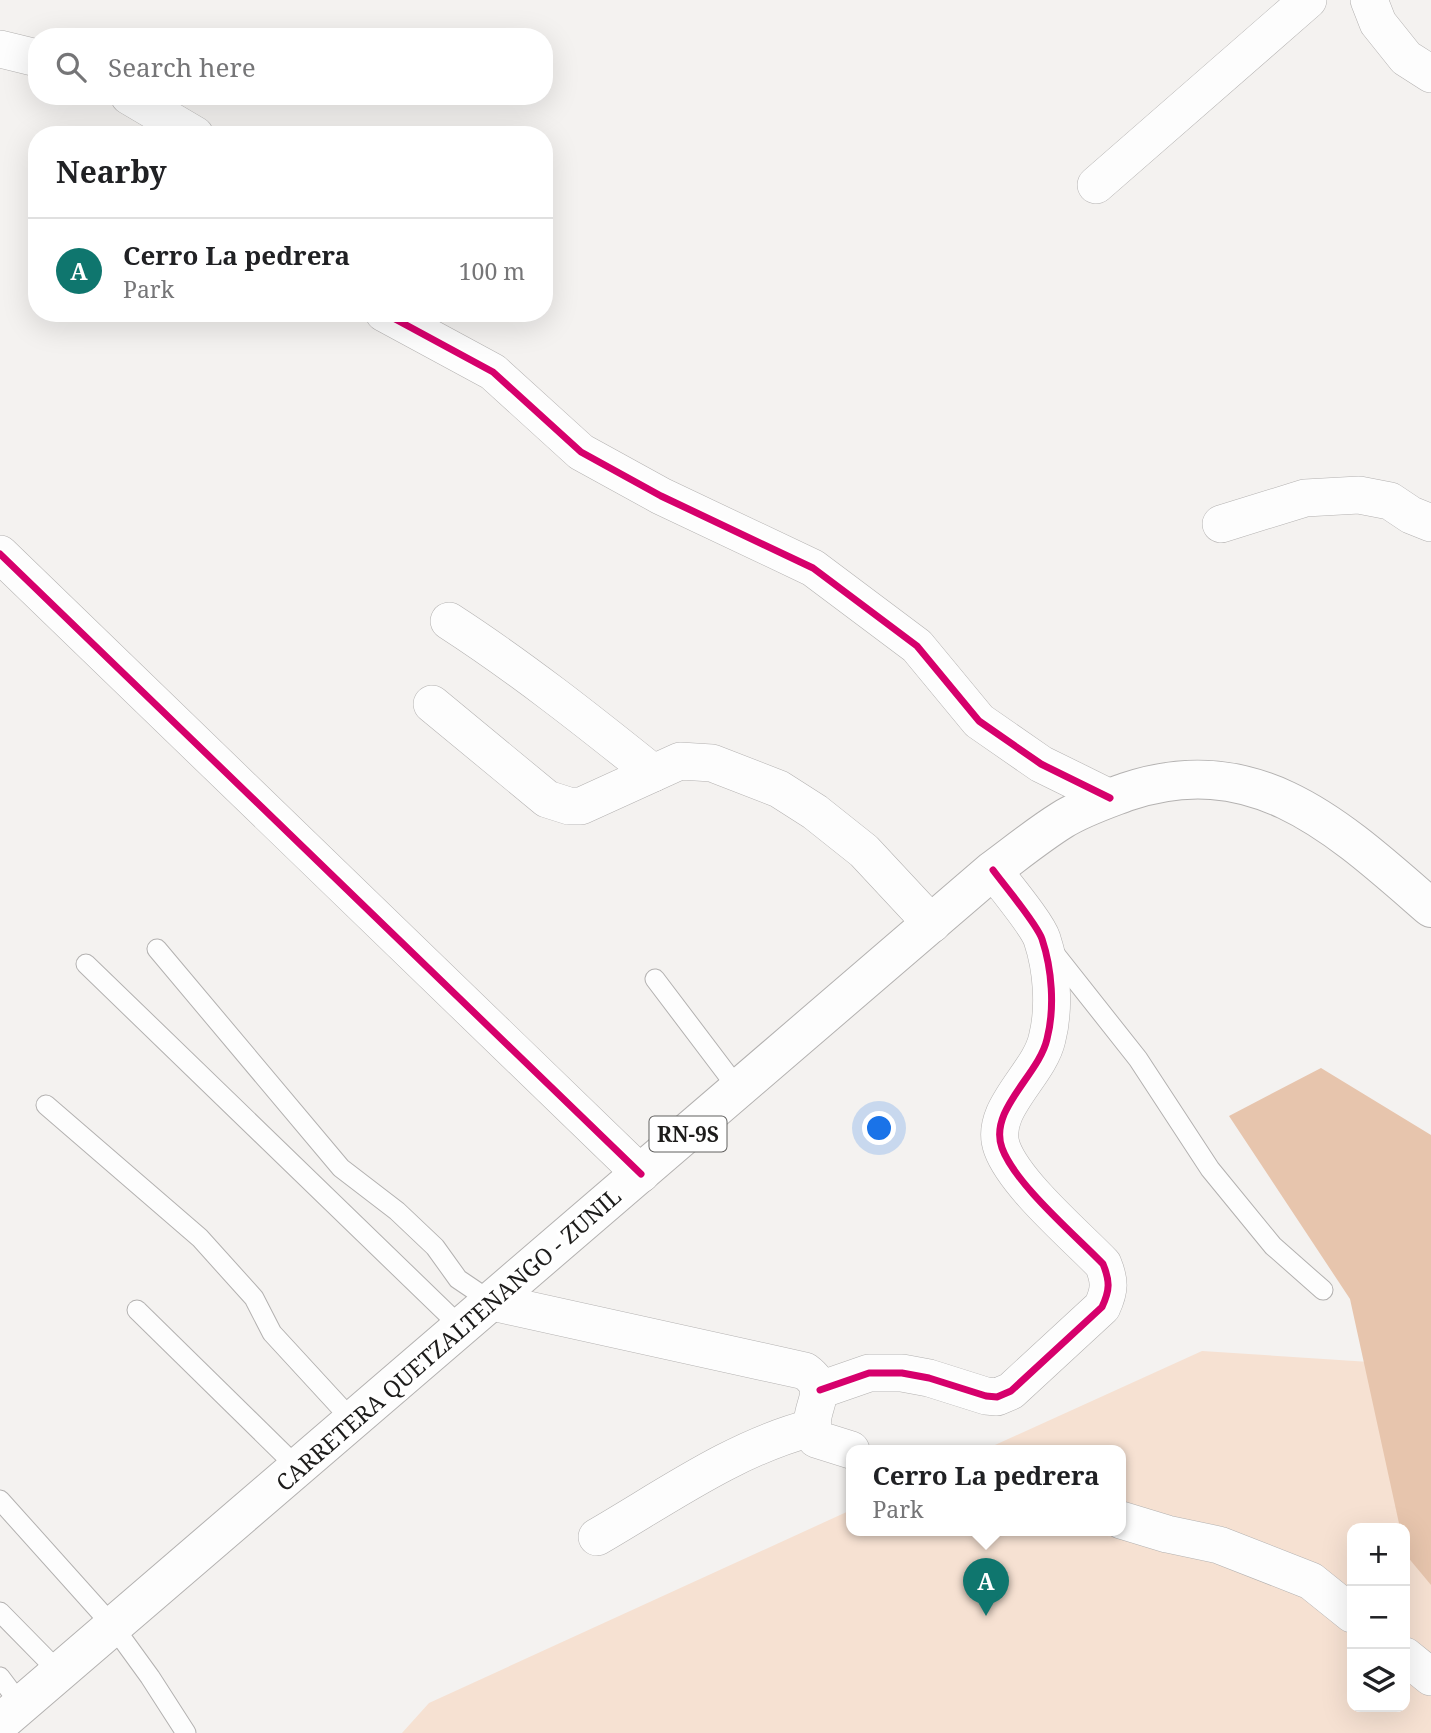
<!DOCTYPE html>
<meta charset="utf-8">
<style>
body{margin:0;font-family:"Noto Serif",serif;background:#f2f2f2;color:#202124}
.controls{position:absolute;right:21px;bottom:21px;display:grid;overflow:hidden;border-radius:14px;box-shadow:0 7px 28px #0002}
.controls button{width:63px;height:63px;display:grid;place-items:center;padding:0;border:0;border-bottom:2px solid #e0e0e0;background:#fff;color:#202124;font:35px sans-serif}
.you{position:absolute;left:880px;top:1129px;width:24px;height:24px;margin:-18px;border:5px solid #fff;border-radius:50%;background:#1a73e8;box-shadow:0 0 0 10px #1a73e833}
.badge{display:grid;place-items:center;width:46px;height:46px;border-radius:50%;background:#0f766e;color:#fff;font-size:23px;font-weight:700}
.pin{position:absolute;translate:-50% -58px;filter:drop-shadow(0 2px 4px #0008)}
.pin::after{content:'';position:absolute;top:37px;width:24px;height:21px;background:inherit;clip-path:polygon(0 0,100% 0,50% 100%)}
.popup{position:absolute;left:846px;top:1445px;width:280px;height:91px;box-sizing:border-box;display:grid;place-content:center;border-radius:14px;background:#fff;filter:drop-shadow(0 2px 5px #0005);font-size:23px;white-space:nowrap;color:#757577}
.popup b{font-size:26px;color:#202124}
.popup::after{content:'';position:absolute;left:50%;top:100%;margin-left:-14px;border:14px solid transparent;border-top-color:#fff}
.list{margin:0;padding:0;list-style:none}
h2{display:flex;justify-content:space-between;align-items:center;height:91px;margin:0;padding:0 28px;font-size:30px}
h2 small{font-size:23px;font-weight:400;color:#757577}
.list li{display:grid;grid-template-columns:46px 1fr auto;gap:21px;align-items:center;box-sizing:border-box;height:105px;padding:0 28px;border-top:2px solid #e0e0e0}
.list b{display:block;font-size:26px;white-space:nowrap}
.list p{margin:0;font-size:23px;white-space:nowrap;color:#757577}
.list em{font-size:23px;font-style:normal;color:#757577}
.icon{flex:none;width:38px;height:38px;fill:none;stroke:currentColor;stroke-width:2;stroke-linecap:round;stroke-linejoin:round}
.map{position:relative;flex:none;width:1431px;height:1733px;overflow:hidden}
.search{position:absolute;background:#fff;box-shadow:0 7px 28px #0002;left:28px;top:28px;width:525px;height:77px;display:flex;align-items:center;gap:18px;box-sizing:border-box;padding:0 24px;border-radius:28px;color:#757577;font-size:26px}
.panel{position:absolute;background:#fff;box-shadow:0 7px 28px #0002;left:28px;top:126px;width:525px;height:196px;border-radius:28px}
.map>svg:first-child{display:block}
</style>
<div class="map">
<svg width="1431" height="1733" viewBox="0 0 1431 1733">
<rect width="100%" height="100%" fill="#f4f2f0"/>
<path fill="#f6e1d2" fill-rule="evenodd" d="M1202 1351 1431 1366V1733H402L429 1703 851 1510V1530H1121V1450H984ZM1352 1528H1405V1707H1352Z"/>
<polygon fill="#e7c5ad" points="1321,1068 1431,1135 1431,1585 1406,1555 1405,1528 1400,1528 1350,1299 1229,1116"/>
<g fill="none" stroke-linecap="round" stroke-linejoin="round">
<defs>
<g id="service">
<polyline points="157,949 341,1168 397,1211 435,1247 458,1279 492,1302"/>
<polyline points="1051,949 1138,1059 1210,1169 1273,1246 1323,1290"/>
<polyline points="86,964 462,1328"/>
<polyline points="655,979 739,1090"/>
<polyline points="46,1105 200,1238 254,1298 272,1333 353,1421"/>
<polyline points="137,1310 298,1468"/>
<polyline points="0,1500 113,1626 150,1677 186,1733"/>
<polyline points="0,1612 59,1672"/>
<polyline points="0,1677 21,1705"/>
</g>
<g id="minor">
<polyline points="1369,0 1378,23 1406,58 1431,74"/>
<polyline points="0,49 37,58"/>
<polyline points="129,96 195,135"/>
<polyline points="1096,185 1308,0"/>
<polyline points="384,313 493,372 581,452 661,496 813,568 917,646 979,721 1041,764 1110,798"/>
<polyline points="1221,524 1305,498 1359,495 1390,501 1411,515 1431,523"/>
<polyline points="0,554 641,1174"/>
<path d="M449 621C520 667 587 720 653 773"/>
<polyline points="432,704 547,799 569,806 581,806 680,761 712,763 779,789 815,812 864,851 932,924"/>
<path d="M492 1302 805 1371C836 1394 802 1408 816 1439L851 1450"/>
<path d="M820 1390 869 1373H902L929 1378 986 1396 997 1397 1011 1391 1102 1307C1110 1290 1110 1281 1103 1264 1075 1235 1015 1184 1002 1148 988 1110 1039 1075 1047 1039 1055 1008 1052 969 1042 939 1037 924 1004 885 993 870"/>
<polyline points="1121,1520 1167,1534 1219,1545 1311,1581 1352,1614"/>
<path d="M597 1537C666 1497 734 1448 811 1428"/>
<polyline points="1405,1656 1431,1677"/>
</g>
<path id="primary" d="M0 1723 993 870C1016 853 1038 835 1062 820 1081 808 1105 800 1126 792 1256 748 1339 828 1431 908"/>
</defs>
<use href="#service" stroke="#b3b1b0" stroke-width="21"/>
<use href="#minor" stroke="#b3b1b0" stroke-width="38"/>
<use href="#primary" stroke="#b3b1b0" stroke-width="40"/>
<use href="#service" stroke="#fdfdfd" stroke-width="19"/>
<use href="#minor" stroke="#fdfdfd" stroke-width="37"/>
<use href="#primary" stroke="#fdfdfd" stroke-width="38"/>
<defs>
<g id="cycleway">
<polyline points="384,313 493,372 581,452 661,496 813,568 917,646 979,721 1041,764 1110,798"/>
<polyline points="0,554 641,1174"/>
<path d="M820 1390 869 1373H902L929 1378 986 1396 997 1397 1011 1391 1102 1307C1110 1290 1110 1281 1103 1264 1075 1235 1015 1184 1002 1148 988 1110 1039 1075 1047 1039 1055 1008 1052 969 1042 939 1037 924 1004 885 993 870"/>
</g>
</defs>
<use href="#cycleway" stroke="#fff" stroke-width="11"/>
<use href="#cycleway" stroke="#d6006c" stroke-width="7"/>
</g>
<g text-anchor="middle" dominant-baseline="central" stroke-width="7" stroke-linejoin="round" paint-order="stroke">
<rect fill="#fff" stroke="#61605f" stroke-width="2" x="649.5" y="1116.5" width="77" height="35" rx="5"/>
<g font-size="21" font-weight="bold" fill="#1d1c1b">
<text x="688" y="1134">RN-9S</text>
</g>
<g font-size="23" fill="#1d1c1b" stroke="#fff">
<text transform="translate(448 1339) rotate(-41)">CARRETERA QUETZALTENANGO - ZUNIL</text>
</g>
</g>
</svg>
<div class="controls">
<button>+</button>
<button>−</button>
<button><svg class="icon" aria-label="layers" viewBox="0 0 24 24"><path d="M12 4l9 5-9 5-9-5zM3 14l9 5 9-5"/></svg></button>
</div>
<div class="you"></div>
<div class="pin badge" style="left:986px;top:1616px">A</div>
<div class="popup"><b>Cerro La pedrera</b>Park</div>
<div class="search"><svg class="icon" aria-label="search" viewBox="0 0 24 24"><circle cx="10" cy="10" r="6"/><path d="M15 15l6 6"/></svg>Search here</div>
<section class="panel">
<h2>Nearby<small></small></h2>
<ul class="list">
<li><span class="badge">A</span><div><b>Cerro La pedrera</b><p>Park</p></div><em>100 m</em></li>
</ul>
</section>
</div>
